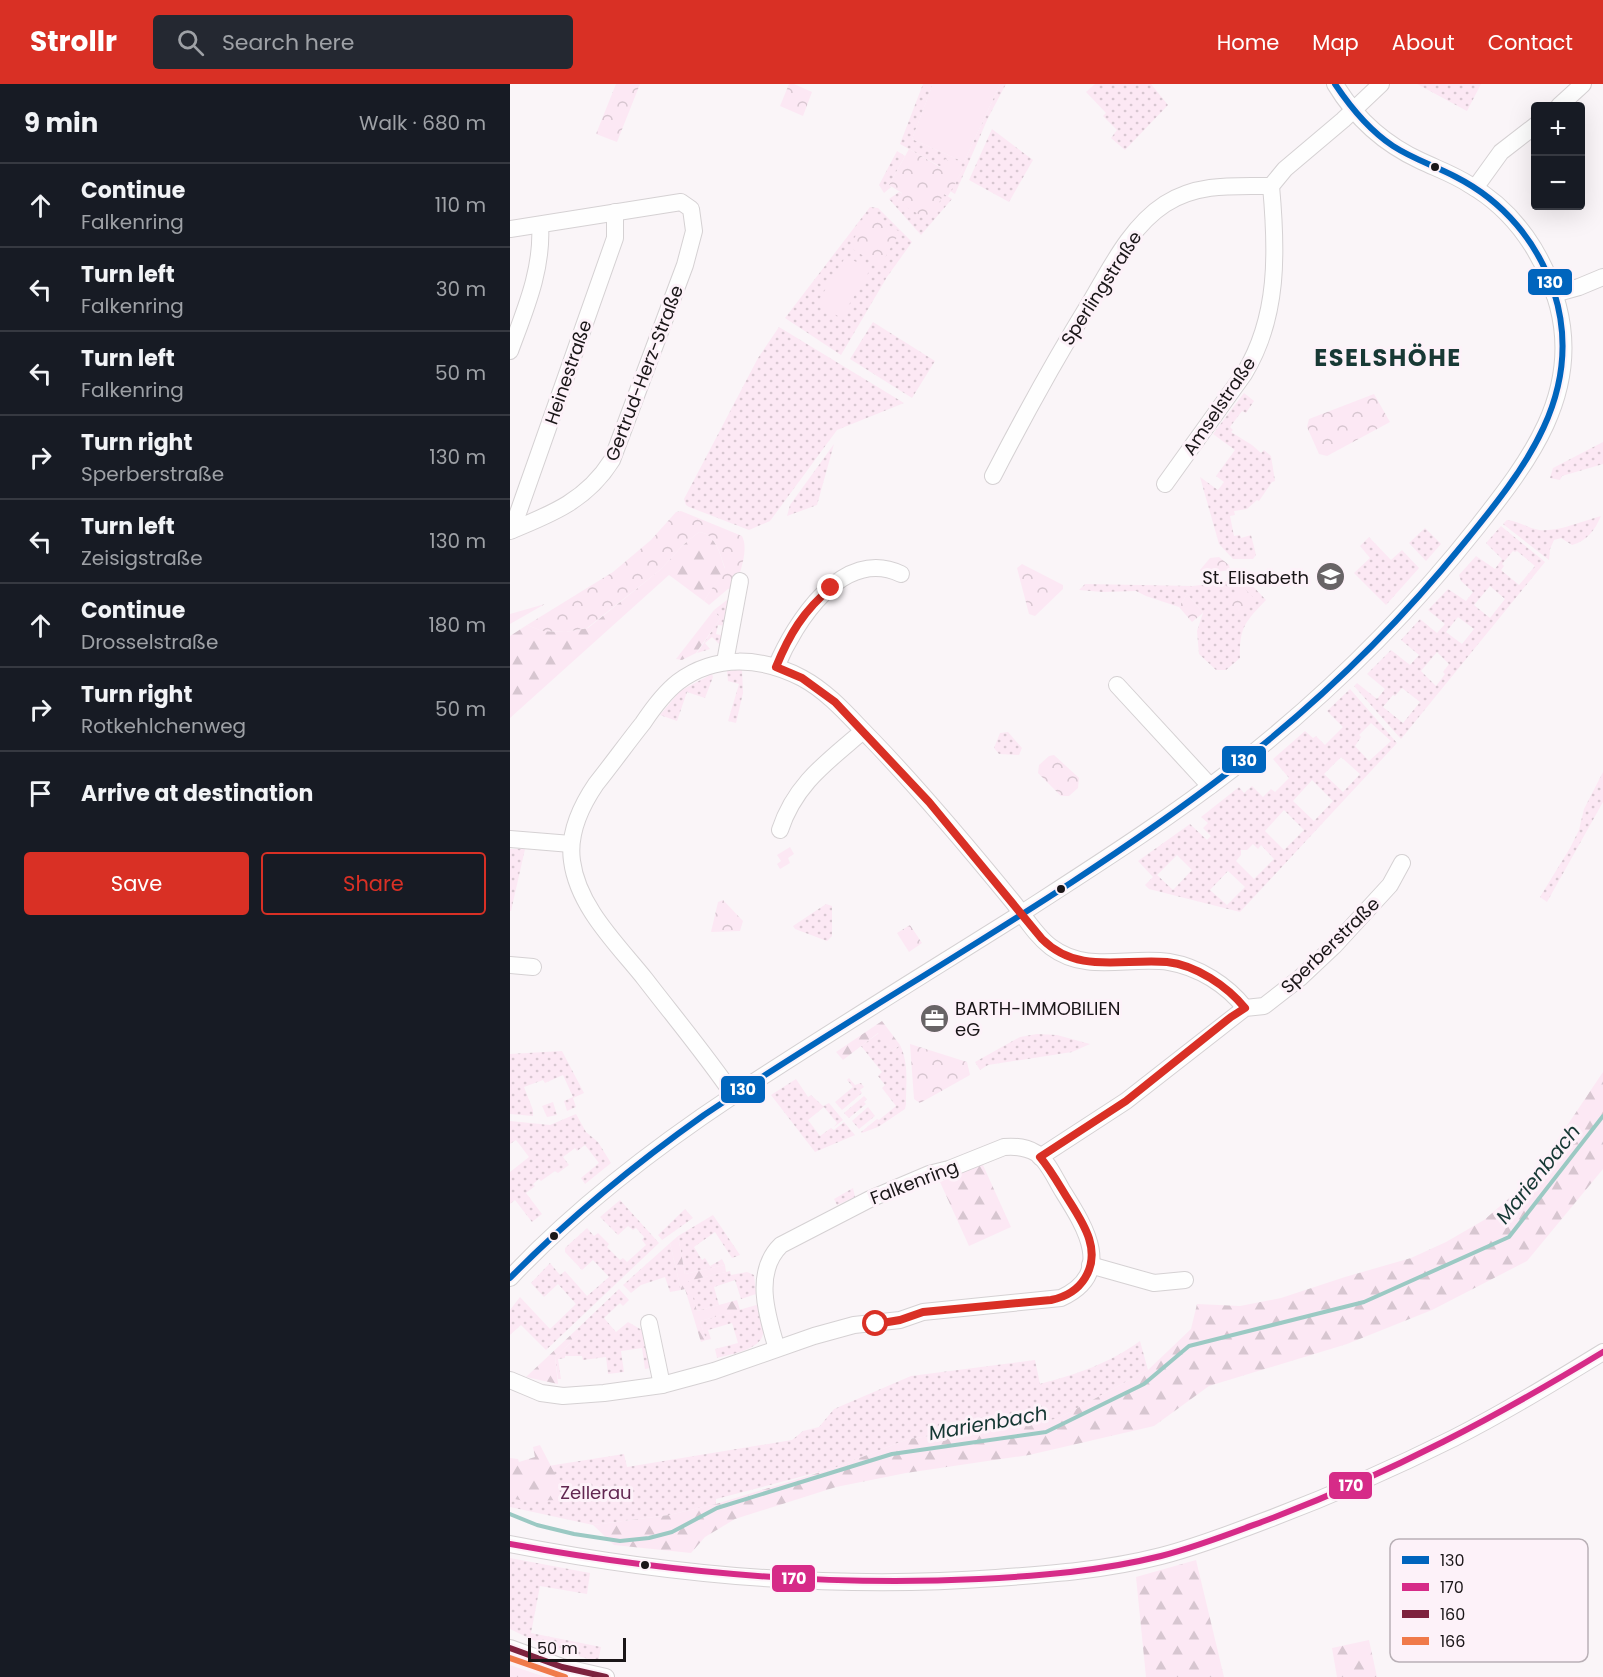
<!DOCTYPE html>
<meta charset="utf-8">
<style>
body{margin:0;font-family:Poppins,sans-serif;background:#242831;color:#f1f3f6}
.controls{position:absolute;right:18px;top:18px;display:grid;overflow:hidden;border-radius:6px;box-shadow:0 6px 24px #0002}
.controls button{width:54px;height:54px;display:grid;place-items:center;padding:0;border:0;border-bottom:2px solid #363941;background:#171b24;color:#f1f3f6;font:30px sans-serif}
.scale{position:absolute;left:18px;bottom:15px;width:98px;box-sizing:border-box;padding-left:6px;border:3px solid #1a1618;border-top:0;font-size:16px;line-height:21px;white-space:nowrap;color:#1a1618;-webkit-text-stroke:4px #fdf2f9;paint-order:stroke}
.stop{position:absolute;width:18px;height:18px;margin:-14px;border:4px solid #d93025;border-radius:50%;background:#fff}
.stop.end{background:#d93025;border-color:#fff;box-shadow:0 2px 6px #0008}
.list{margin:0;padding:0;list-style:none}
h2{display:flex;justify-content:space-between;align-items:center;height:78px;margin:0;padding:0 24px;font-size:26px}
h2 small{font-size:20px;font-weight:400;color:#9ea1a6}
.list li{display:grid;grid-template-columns:39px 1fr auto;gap:18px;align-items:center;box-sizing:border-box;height:84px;padding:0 24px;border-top:2px solid #363941}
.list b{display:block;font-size:22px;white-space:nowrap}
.list p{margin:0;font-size:20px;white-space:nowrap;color:#9ea1a6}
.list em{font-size:20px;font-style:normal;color:#9ea1a6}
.actions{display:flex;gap:12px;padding:18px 24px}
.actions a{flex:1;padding:14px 0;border:2px solid #d93025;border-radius:6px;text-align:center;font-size:21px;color:#d93025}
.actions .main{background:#d93025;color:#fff}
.icon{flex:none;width:33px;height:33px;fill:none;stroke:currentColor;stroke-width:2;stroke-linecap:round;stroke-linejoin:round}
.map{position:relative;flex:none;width:1093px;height:1593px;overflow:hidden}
header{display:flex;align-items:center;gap:36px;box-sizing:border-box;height:84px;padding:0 30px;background:#d93025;color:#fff}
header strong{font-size:28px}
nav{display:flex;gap:33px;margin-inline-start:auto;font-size:21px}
.search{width:420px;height:54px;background:#242831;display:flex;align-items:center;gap:15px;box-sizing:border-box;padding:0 21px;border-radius:6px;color:#9ea1a6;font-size:22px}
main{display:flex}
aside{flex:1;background:#171b24}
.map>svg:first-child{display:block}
</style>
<header>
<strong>Strollr</strong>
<div class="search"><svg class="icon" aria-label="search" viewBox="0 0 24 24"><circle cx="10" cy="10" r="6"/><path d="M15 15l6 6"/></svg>Search here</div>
<nav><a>Home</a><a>Map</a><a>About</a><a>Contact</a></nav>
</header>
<main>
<aside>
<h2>9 min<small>Walk · 680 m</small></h2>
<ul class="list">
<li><svg class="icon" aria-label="ahead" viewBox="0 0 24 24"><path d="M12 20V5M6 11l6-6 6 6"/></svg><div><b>Continue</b><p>Falkenring</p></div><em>110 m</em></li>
<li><svg class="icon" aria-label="left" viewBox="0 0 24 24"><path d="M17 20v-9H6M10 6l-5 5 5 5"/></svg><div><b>Turn left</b><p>Falkenring</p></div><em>30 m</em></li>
<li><svg class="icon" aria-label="left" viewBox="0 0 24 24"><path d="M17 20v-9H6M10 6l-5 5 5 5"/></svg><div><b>Turn left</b><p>Falkenring</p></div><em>50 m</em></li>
<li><svg class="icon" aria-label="right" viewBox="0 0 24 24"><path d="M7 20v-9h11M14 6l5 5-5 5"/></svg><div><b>Turn right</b><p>Sperberstraße</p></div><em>130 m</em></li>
<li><svg class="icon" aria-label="left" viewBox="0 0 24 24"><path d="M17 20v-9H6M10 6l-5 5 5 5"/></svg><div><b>Turn left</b><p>Zeisigstraße</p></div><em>130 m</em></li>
<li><svg class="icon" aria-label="ahead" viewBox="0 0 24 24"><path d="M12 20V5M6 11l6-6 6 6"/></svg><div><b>Continue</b><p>Drosselstraße</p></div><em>180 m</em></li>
<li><svg class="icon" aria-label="right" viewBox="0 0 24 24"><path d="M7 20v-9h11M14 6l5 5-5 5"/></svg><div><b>Turn right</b><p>Rotkehlchenweg</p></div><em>50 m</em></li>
<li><svg class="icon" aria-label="arrive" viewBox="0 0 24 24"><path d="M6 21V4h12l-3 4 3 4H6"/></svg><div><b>Arrive at destination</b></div></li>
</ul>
<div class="actions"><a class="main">Save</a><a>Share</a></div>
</aside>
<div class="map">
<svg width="1093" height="1593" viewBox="0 0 1093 1593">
<defs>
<pattern id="grass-dots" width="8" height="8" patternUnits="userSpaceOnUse" patternTransform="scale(1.5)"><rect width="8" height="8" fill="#fce8f4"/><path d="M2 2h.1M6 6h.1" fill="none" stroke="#d7c6d0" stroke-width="1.8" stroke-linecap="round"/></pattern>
<pattern id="forest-firs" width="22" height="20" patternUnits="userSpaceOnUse" patternTransform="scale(1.5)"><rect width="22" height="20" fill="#fce8f4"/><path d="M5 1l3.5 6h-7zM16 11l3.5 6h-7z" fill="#d7c6d0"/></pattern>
<pattern id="park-crowns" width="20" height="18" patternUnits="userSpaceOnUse" patternTransform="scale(1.5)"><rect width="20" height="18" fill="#fce8f4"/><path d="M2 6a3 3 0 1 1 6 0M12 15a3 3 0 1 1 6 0" fill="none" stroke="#d7c6d0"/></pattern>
</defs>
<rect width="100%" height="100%" fill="#faf5f8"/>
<g fill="url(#grass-dots)" fill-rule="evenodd">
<polygon points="413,0 423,0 402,55 454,78 490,0 496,0 478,34 445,110 440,107 453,85 431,83 390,60"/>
<polygon points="585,0 641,0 658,21 615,66 601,54 607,46 593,32 596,29 576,8"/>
<polygon points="907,0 971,0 957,27"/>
<polygon points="482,45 523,76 499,118 459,96"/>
<polygon points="387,67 395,72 379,101 381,103 374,109 369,101"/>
<polygon points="389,108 392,109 387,118 434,110 442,115 411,151 379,115"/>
<polygon points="360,123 368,124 402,158 377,193 331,271 275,234"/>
<polygon points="363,238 425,277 402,314 340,275"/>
<polygon points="269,243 394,319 327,346 260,437 239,446 179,423 176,421 174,415 248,274"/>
<polygon points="734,309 744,317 736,329 732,327 720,343 723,346 721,348 742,361 751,369 754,366 761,372 765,397 762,398 749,417 747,416 737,425 724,427 725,431 720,432 724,452 730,451 731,454 741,451 746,471 743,475 723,475 709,460 690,393 708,406 714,398 706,392 725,366 703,350"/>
<polygon points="1093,358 1093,380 1052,392 1050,396 1040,394 1043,384"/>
<polygon points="324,360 307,421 277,432 280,421"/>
<path d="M1091 432C1085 446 1077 457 1062 461L1051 454 1044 456 1040 465 1039 476 993 440 997 436C1008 437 1018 444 1029 446 1049 448 1072 437 1091 432Z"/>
<path d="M991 442 1035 478 891 655 844 602 847 599 867 615 875 605 857 590 881 566 900 581 909 571 891 556 910 535 927 549 935 540 918 526 938 505 956 517 963 508 951 497 949 491 966 472 985 485 992 475 976 459ZM1003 467 1005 468 1007 467 1025 482 1009 501 991 486 994 482 992 480ZM980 502 995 515 980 534 964 521ZM948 533 964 545 952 560 936 548ZM927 568 939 580 933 588 935 590 926 602 911 587ZM892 604 910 618 893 639 873 623 883 611 885 612Z"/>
<polygon points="915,444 931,460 916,477 899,459"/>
<polygon points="859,453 881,476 892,466 909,484 876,521 844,489 860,474 850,462"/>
<path d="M736 495 756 516C736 537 729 543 730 574L716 586H706L689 570 687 547 693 529 677 510 669 523 636 512 626 507 592 508 569 506 575 500 683 502Z"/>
<polygon points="217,516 222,516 216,542 208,541 206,550 214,552 210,561 202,553 195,559 200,565 187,569 210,535 204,526"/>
<polygon points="232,585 233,609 226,639 218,637 229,600 218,597 217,587"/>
<polygon points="202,590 203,593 195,614 177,608 167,637 150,631 170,607"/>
<path d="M840 605 887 659 730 828 639 805 635 801 643 793 628 777 680 740 697 756 701 752 693 744 698 739 691 733 729 703 734 709 742 702 753 713 761 705 765 708 779 694 763 675 795 647 803 654 806 652 815 661 833 643 817 627ZM861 639 881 657 859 677 845 662 851 653 849 651ZM831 673 850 690 833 708 814 690ZM802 696 823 717 804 737 783 717ZM774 726 794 746 774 766 755 747ZM743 760 748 765 751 761 764 775 744 795 726 777 731 771V766H737ZM667 771 682 786 663 806 647 791ZM718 787 735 803 717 821 700 806Z"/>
<polygon points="498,648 512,664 509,671 489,670 484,664 490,649"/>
<polygon points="1093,688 1093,718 1037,818 1030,813 1060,764 1069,746 1074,725"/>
<polygon points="0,765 15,765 1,827 0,827"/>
<polygon points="316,820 322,822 322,852 317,857 285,845 283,842"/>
<path d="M369 949 382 967 390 961C399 979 396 1001 396 1020L395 1025 368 1043 352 1049 351 1048 367 1035 369 1036 386 1022 372 1004 375 1001 368 992 372 988 351 962Z"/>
<polygon points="527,950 547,951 580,960 562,968 478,981 470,986 465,978 510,953"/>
<polygon points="52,967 74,1009 63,1014 66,1023 57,1027 54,1017 63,1013 53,991 35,999 33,996 14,1003 23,1026 23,1032 0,1030 0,970"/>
<polygon points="339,994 345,1001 351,999 354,1003 350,1006 352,1009 332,1026 325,1018 343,1003 337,996"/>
<polygon points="286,995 298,1013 301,1011 313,1022 319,1019 333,1036 324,1043 327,1039 314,1023 298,1036 310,1052 321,1044 324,1046 334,1038 345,1051 305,1068 261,1011"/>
<polygon points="354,1012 357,1015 354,1018 356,1020 339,1034 334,1029"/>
<polygon points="43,1018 47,1031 37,1033 32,1022"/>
<polygon points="358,1023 365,1032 349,1045 342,1037"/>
<polygon points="66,1030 76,1048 88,1058 101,1079 75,1100 71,1094 89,1079 75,1061 67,1067 65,1064 53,1073 59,1081 48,1089 45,1087 31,1097 29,1095 23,1100 25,1102 16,1109 32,1130 22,1138 5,1116 0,1120 0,1088 19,1073 6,1056 0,1060 0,1037 40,1041"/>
<polygon points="343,1104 345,1113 327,1121 324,1115"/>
<polygon points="110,1116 149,1159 36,1266 11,1241 0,1251 0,1226 10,1213 40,1245 66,1220 48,1200 34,1213 21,1199 40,1179 50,1191 55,1187 77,1212 99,1193 83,1176 72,1186 55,1168 55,1164 77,1144 84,1152 88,1149 99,1160 97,1163 110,1176 113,1174 117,1178 136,1161 132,1156 134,1153 126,1144 123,1146 118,1142 108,1151 90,1133"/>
<polygon points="175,1125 183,1134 152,1156 148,1151"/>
<polygon points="203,1131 230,1171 222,1174 205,1148 184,1163 192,1176 195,1174 200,1182 212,1175 215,1181 175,1190 168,1152"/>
<polygon points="160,1159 171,1206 160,1208 155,1193 131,1201 121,1209 113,1201"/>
<polygon points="220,1187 221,1191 237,1188 244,1191 246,1210 231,1215 225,1196 204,1203 209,1221 187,1227 177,1197"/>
<polygon points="109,1205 119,1216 113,1222 110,1219 94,1234 106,1248 118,1238 132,1246 140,1284 135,1285 132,1264 111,1267 114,1288 98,1290 96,1273 73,1276 72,1272 55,1272 55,1274 48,1275 51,1295 48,1295 45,1273 68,1252 65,1247"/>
<path d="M250 1220C251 1229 255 1241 253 1250 250 1266 221 1270 207 1274L205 1265 228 1259 222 1239 198 1246 201 1255 196 1256 190 1237Z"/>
<path d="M630 1257 638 1286 547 1335 398 1355 324 1384 206 1415V1420L159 1431 83 1441 0 1423V1388L114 1370 117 1383 282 1356 293 1347 309 1343 324 1325 401 1292 525 1276 530 1300C567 1290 598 1280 630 1257Z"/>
<polygon points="0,1474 80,1489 77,1510 30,1502 21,1549 91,1563 88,1578 33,1561 0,1545"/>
</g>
<g fill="url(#forest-firs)">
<path d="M189 448C206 450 210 470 215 485L194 517 159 491 0 634V552L17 541 32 547 56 548 78 544 150 486 174 460Z"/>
<polygon points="204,526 210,535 186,569 172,576 166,575"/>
<polygon points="372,937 390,961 382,967 368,949 333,976 326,968"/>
<polygon points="1093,988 1093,1085 1017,1177 922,1226 837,1260 699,1302 644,1342 519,1371 396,1389 326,1403 225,1435 195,1453 181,1469 104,1461 83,1441 159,1431 206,1420 324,1384 398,1355 547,1335 638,1286 681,1245 687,1220 730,1222 771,1214 835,1193 901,1174 936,1158 974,1136 1010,1105 1032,1079"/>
<polygon points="472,1079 501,1143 459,1162 430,1098"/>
<polygon points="168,1152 175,1190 215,1181 216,1188 178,1197 187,1227 227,1216 230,1226 190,1237 196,1256 191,1258 175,1205 171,1206 160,1159"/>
<polygon points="65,1247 69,1251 45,1273 48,1300 16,1293"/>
<polygon points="30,1361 45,1390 50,1416 14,1417 0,1414 0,1374 8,1375 9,1378 25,1373 23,1363"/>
<polygon points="686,1476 714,1593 636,1593 626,1493"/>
<polygon points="859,1556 867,1593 827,1593 822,1564"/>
<polygon points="0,1581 35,1593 0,1593"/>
</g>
<g fill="url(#park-crowns)">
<polygon points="106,0 130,0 107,58 86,50"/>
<polygon points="279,0 284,0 302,8 293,32 270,22"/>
<polygon points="399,65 430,83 435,75 453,85 438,112 434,110 419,136 387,118 392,109 379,101"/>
<polygon points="359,129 390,148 370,182 339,163"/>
<polygon points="864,310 880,338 817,372 809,370 797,343 799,335"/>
<path d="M171 427 232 452C239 466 230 486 227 501L224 504 218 505 199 521 194 517 215 484C210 470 206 450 189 448L174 460 150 486 77 544 56 548 32 547 17 541 103 488 141 456 166 428Z"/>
<polygon points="709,473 719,481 720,486 693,490 690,486 700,474"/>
<polygon points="512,480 553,501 553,505 525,532 519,530 507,484"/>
<polygon points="734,504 745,515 729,530 718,519"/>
<polygon points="677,510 693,529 682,538 669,523"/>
<polygon points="35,520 0,540 0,530"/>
<polygon points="544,671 569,694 568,704 559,712 551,712 528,689 529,681 539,672"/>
<polygon points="280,763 284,770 278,774 280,779 270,785 267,780 271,777 267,771"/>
<polygon points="213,816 233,837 230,847 201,848 208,818"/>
<polygon points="400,841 412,859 399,868 387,849"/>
<polygon points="400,960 457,978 460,991 410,1019 404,1015"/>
</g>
<g fill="#fce8f4">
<polygon points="423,0 490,0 454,78 402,55"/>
<polygon points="336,172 360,186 331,234 307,219"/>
</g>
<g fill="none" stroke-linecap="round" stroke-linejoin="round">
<polyline stroke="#9bc9c3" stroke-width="4" points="0,1430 27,1441 64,1450 110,1457 139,1454 162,1448 207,1424 382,1370 536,1348 634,1300 679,1262 854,1218 999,1153 1093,1032"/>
<defs>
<g id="minor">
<polyline points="1049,22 1073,0"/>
<polyline points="965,104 991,68 1026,41"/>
<path d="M0 145 171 118 181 125 184 147 175 181 102 376C77 416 42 430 0 447"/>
<polyline points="1044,210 1069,203 1093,193"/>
<path d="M0 267C15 226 33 185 30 141"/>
<path d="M483 392C514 332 546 274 581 217 601 183 621 142 655 120 687 99 724 102 761 102"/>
<path d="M655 400 734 290C769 233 767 167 761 102L775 85 833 36 871 0"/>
<polyline points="2,446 105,154 105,128"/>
<polyline points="215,578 230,497"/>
<path d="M266 583C285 538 333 462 391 490"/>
<polyline points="607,601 700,702"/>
<path d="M270 746C285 700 317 678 353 647"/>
<polyline points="0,755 61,760"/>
<polyline points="0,881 23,883"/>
<path d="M224 1012C196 971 165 934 135 895 107 860 68 823 62 777 58 749 71 722 86 700 102 680 117 659 133 639 143 624 154 609 168 598 205 570 252 573 292 594 320 609 341 635 363 657 412 708 458 763 503 818 515 833 525 851 541 863 577 890 618 872 659 878 689 883 717 901 735 924"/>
<polyline points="530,1073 616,1017 730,928 735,924 754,922 790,894 824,862 880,801 892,779"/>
<polyline points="580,1181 644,1199 675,1196"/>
<path d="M0 1194C66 1124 144 1064 224 1011 320 948 418 888 515 827 586 781 657 736 724 684 814 614 897 532 968 442 1019 377 1071 310 1048 222 1035 172 1005 127 960 101 945 91 928 85 911 77 874 60 846 35 825 0"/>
<polyline points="139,1239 152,1301"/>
<path d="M0 1296 31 1309 53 1312 94 1309 152 1301 204 1287 304 1252 344 1241 390 1236 413 1228 551 1214C606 1189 574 1141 552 1106 545 1094 537 1076 526 1069 516 1063 505 1062 494 1063L439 1085 419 1090 360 1115 271 1161C243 1188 257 1232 267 1265"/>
<path d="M0 1460C159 1491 324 1506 486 1494 542 1490 596 1486 651 1472 686 1463 720 1450 754 1437 818 1413 882 1385 944 1354 995 1328 1044 1298 1093 1268"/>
<polyline points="0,1564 52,1583 96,1593"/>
</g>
</defs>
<use href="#minor" stroke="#d5d1d3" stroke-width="18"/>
<use href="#minor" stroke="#fefefe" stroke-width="16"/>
<defs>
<path id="bus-1" d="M0 1194C60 1133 125 1080 194 1031 368 914 555 814 721 686 807 620 886 543 954 459 1014 386 1076 308 1044 208 1028 158 993 117 946 93 925 82 903 75 883 62 859 46 841 24 825 0"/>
<path id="bus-2" d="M0 1460C155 1488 311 1503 469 1495 530 1492 591 1487 651 1472 690 1462 727 1447 765 1433 882 1388 986 1333 1093 1268"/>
<polyline id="bus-3" points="0,1564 52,1583 96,1593"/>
<polyline id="bus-4" points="0,1574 55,1593"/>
</defs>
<use href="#bus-1" stroke="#fdf2f9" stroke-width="10"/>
<use href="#bus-2" stroke="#fdf2f9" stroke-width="10"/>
<use href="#bus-3" stroke="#fdf2f9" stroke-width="10"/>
<use href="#bus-4" stroke="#fdf2f9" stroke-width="10"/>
<use href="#bus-1" stroke="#0065bd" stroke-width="6"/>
<use href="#bus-2" stroke="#d62b88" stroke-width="6"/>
<use href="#bus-3" stroke="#7d223e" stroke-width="6"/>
<use href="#bus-4" stroke="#f07a4a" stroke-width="6"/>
</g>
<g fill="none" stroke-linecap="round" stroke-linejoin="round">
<path stroke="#d93025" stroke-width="8" d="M321 504C294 526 279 551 266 583L292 594 325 618 419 718 532 855C568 891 613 874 657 878 686 881 717 902 735 924L721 933 616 1017 530 1073C540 1085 548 1099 556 1112 571 1136 593 1165 575 1194 567 1207 556 1213 541 1216L413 1228 390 1236 366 1240"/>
</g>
<defs>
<symbol id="school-disc" viewBox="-11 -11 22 22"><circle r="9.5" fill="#686466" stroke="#fdf2f9"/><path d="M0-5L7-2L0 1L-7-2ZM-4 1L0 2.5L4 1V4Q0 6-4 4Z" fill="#fff"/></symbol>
<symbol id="office-disc" viewBox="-11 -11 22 22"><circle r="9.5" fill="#686466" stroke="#fdf2f9"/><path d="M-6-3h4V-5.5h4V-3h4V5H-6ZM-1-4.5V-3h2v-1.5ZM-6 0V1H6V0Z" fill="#fff"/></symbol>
</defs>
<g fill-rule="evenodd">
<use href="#school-disc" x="804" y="476" width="33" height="33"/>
<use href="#office-disc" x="408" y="918" width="33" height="33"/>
</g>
<g fill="#1a1618" stroke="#fdf2f9" stroke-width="2">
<circle cx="925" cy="83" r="5"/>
<circle cx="551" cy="805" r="5"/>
<circle cx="44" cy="1152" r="5"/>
<circle cx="135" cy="1481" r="5"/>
</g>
<g text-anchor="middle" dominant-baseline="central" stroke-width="6" stroke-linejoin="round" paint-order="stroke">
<g font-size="18" fill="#1a1618" stroke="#fdf2f9">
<text transform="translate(591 204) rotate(-57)">Sperlingstraße</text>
<text transform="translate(58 288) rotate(-71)">Heinestraße</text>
<text transform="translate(134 289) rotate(-69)">Gertrud-Herz-Straße</text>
<text transform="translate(709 322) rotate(-56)">Amselstraße</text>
<text transform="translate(820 861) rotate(-44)">Sperberstraße</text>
<text transform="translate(404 1098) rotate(-21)">Falkenring</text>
</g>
<g font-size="18" fill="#1a1618" stroke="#fdf2f9" text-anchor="end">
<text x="799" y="493">St. Elisabeth</text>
<text x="445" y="924" text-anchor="start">BARTH-IMMOBILIEN<tspan x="445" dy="21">eG</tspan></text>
</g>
<g font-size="18" fill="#612751" stroke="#fdf2f9">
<text x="86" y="1408">Zellerau</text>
</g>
<g font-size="20" font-style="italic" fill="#153733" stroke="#fdf2f9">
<text transform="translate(1028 1090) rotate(-51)">Marienbach</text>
<text transform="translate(478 1339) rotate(-10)">Marienbach</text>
</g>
<g font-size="24" font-weight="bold" letter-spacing="1.5" fill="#183935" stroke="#fdf2f9">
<text x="878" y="273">ESELSHÖHE</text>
</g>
</g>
<rect x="880" y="1455" width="198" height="123" rx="9" fill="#fdf2f9" stroke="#b9b0b6" stroke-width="1.5"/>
<rect x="892" y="1472" width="27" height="8" fill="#0065bd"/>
<rect x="892" y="1499" width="27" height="8" fill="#d62b88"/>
<rect x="892" y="1526" width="27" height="8" fill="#7d223e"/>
<rect x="892" y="1553" width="27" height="8" fill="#f07a4a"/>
<g font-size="16" fill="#1a1618">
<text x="930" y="1482">130</text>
<text x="930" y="1509">170</text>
<text x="930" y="1536">160</text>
<text x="930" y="1563">166</text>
</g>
<g stroke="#fdf2f9" stroke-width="2">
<rect x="1017" y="184" width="46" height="28" rx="6" fill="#0065bd"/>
<rect x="711" y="661" width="46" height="29" rx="6" fill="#0065bd"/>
<rect x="210" y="991" width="46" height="29" rx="6" fill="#0065bd"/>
<rect x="818" y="1387" width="45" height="29" rx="6" fill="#d62b88"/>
<rect x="261" y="1480" width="45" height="29" rx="6" fill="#d62b88"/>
</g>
<g font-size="16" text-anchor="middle" font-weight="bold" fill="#fff">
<text x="1040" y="204">130</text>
<text x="734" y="682">130</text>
<text x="233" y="1011">130</text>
<text x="841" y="1407">170</text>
<text x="284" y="1500">170</text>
</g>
</svg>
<div class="controls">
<button>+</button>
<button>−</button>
</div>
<div class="scale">50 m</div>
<div class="stop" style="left:366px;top:1240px"></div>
<div class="stop end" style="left:321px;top:504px"></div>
</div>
</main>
